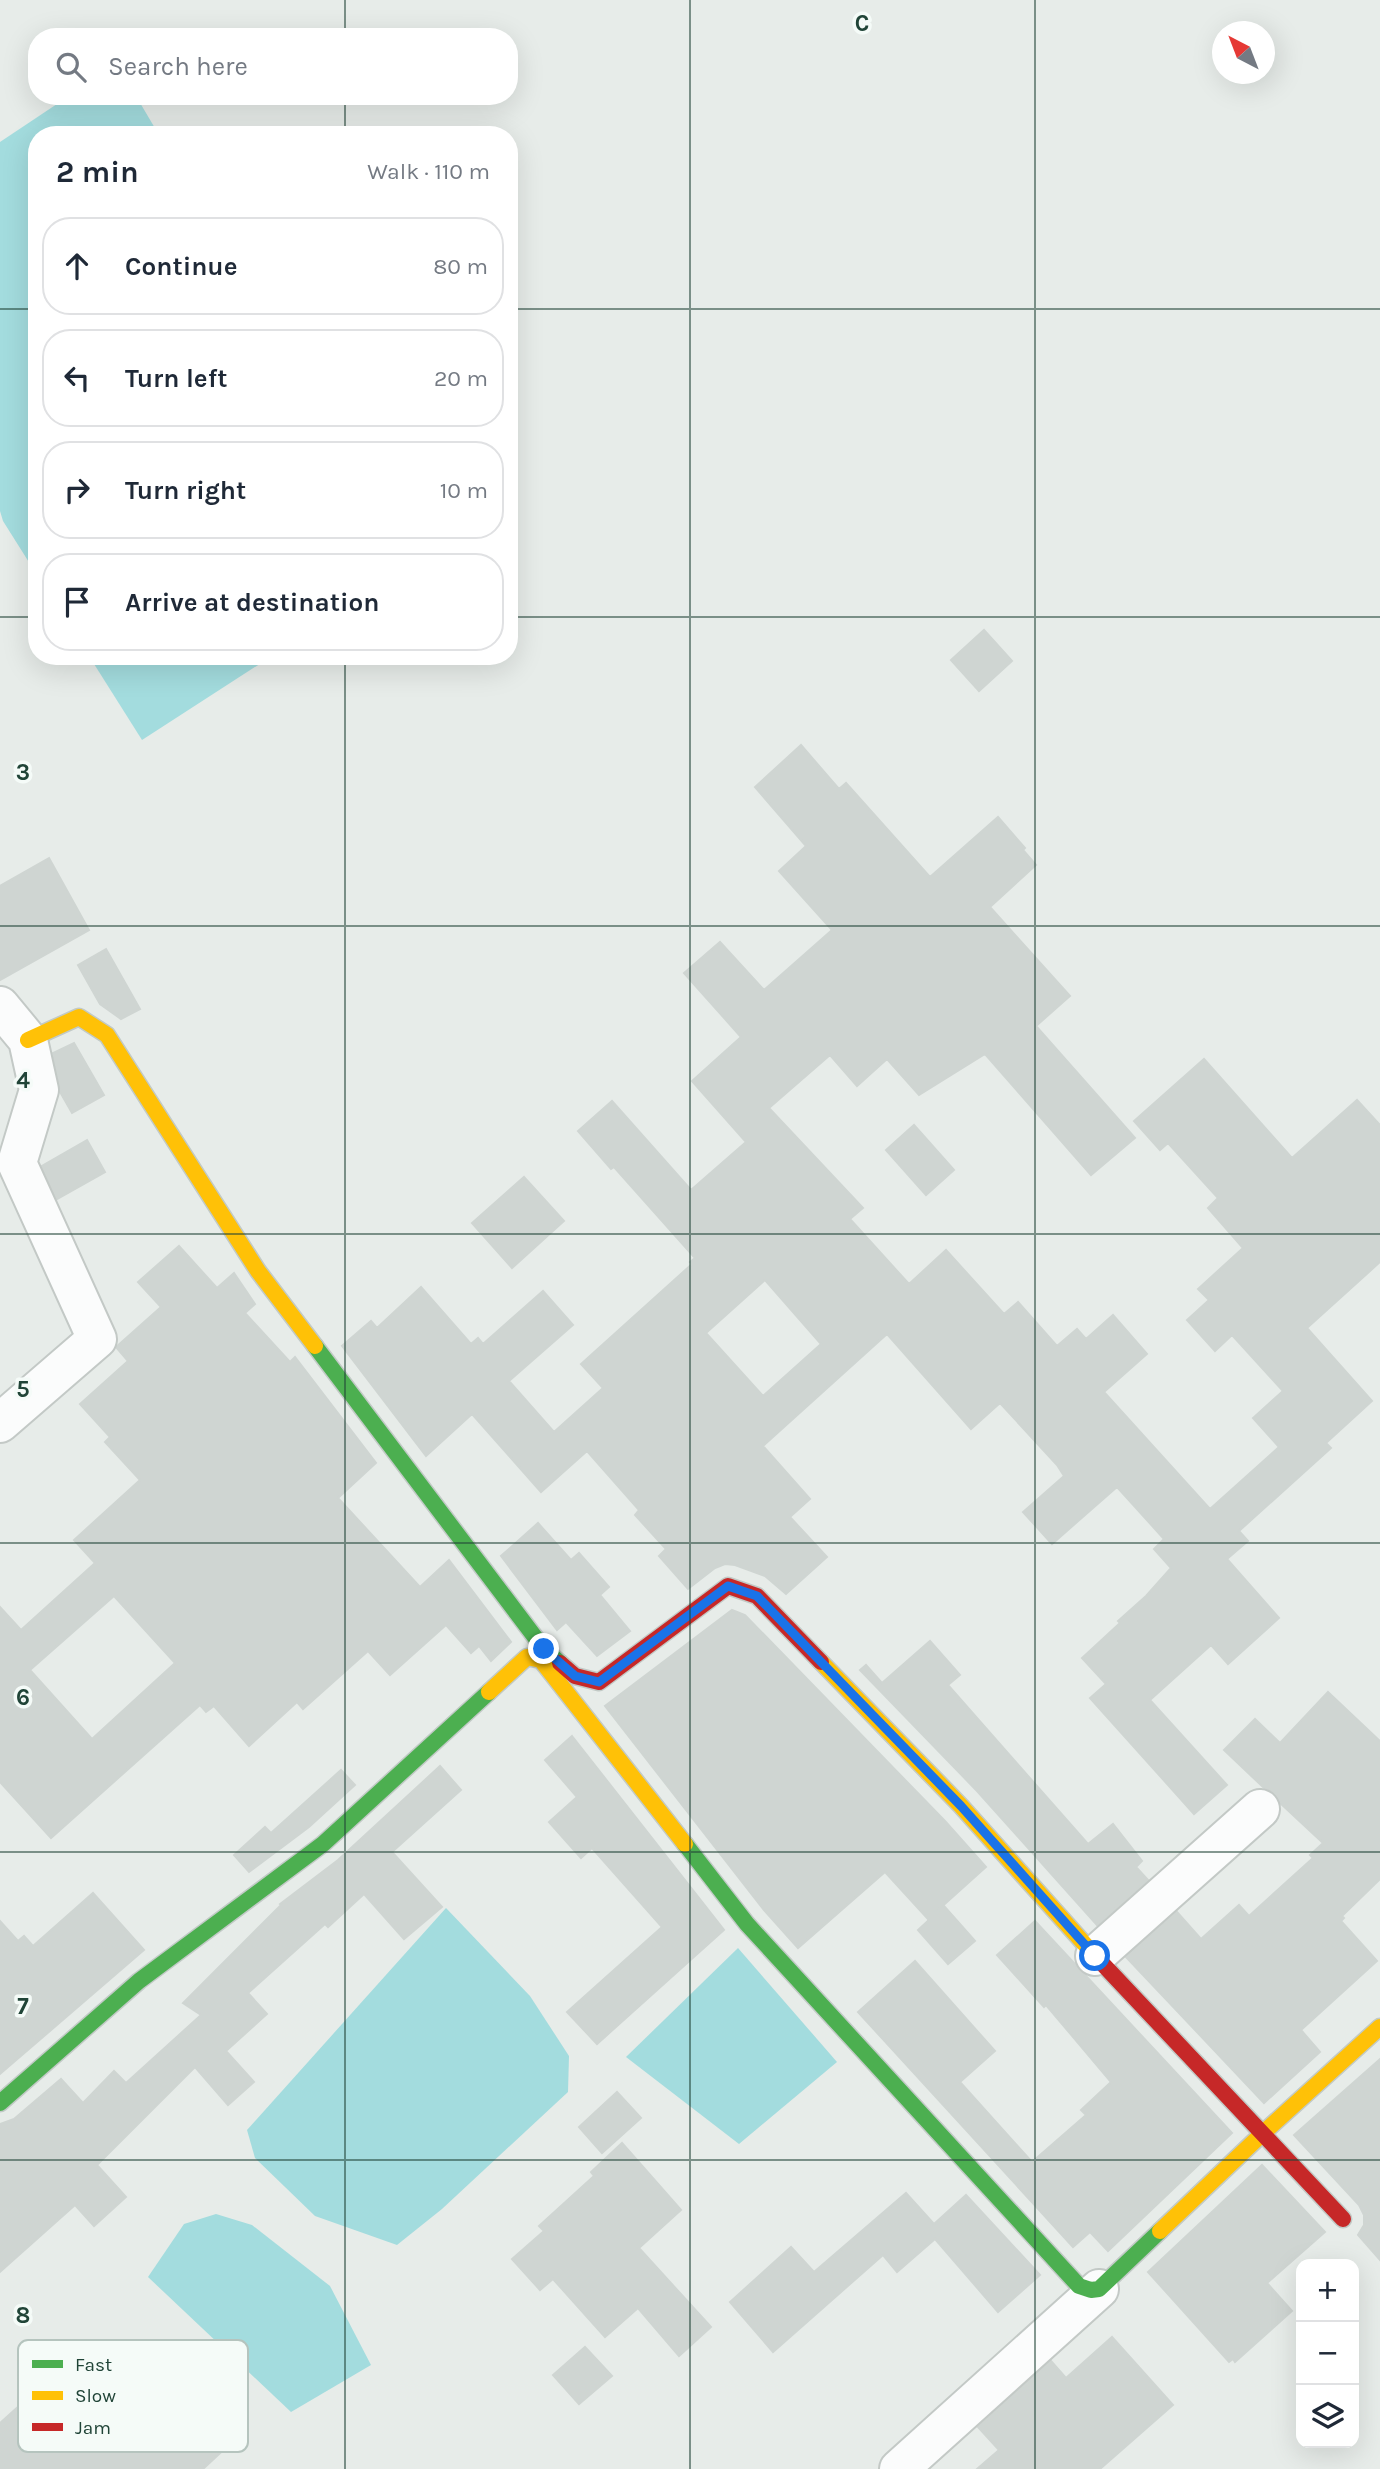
<!DOCTYPE html>
<meta charset="utf-8">
<style>
body{margin:0;font-family:Karla,sans-serif;background:#f6f6f7;color:#1f2937}
.controls{position:absolute;right:21px;bottom:21px;display:grid;overflow:hidden;border-radius:14px;box-shadow:0 7px 28px #0002}
.controls button{width:63px;height:63px;display:grid;place-items:center;padding:0;border:0;border-bottom:2px solid #e0e1e3;background:#fff;color:#1f2937;font:35px sans-serif}
.compass{position:absolute;left:1212px;top:21px;width:63px;height:63px;border-radius:50%;background:#fff;box-shadow:0 7px 28px #0002;rotate:318deg}
.stop{position:absolute;width:21px;height:21px;margin:-16px;border:5px solid #1a73e8;border-radius:50%;background:#fff}
.stop.end{background:#1a73e8;border-color:#fff;box-shadow:0 2px 7px #0008}
.list{margin:0;padding:0;list-style:none}
h2{display:flex;justify-content:space-between;align-items:center;height:91px;margin:0;padding:0 28px;font-size:30px}
h2 small{font-size:23px;font-weight:400;color:#747a83}
.list li{display:grid;grid-template-columns:46px 1fr auto;gap:21px;align-items:center;box-sizing:border-box;height:98px;margin:0 14px 14px;padding:0 14px;border:2px solid #e0e1e3;border-radius:28px}
.list b{display:block;font-size:26px;white-space:nowrap}
.list em{font-size:23px;font-style:normal;color:#747a83}
.icon{flex:none;width:38px;height:38px;fill:none;stroke:currentColor;stroke-width:2;stroke-linecap:round;stroke-linejoin:round}
.map{position:relative;flex:none;width:1380px;height:2469px;overflow:hidden}
.search{position:absolute;background:#fff;box-shadow:0 7px 28px #0002;left:28px;top:28px;width:490px;height:77px;display:flex;align-items:center;gap:18px;box-sizing:border-box;padding:0 24px;border-radius:28px;color:#747a83;font-size:26px}
.panel{position:absolute;background:#fff;box-shadow:0 7px 28px #0002;left:28px;top:126px;width:490px;height:539px;border-radius:28px}
.map>svg:first-child{display:block}
</style>
<div class="map">
<svg width="1380" height="2469" viewBox="0 0 1380 2469">
<rect width="100%" height="100%" fill="#e7ece9"/>
<g fill="#a3dcde">
<polygon points="69,96 136,96 159,135 37,135 37,575 3,521 0,511 0,142"/>
<polygon points="89,656 272,656 142,740"/>
<polygon points="446,1908 530,1996 569,2056 568,2092 442,2209 397,2245 315,2216 255,2158 247,2130"/>
<polygon points="738,1948 837,2062 739,2144 626,2057"/>
<polygon points="216,2214 252,2225 330,2286 371,2365 291,2412 148,2277 184,2224"/>
</g>
<g fill="#cfd5d2" stroke="#cfd5d2" stroke-width="2" fill-rule="evenodd">
<polygon points="984,630 1012,661 979,691 951,660"/>
<path d="M801 745 839 789 846 783 930 877 998 817 1025 848 1023 850 1036 865 990 907 1070 996 1036 1026 1135 1138 1091 1175 985 1054 919 1095 887 1059 857 1086 830 1055 769 1108 863 1208 850 1219 909 1284 946 1250 1004 1314 1018 1302 1057 1346 1077 1329 1086 1339 1113 1315 1147 1354 1104 1392 1210 1509 1279 1447 1253 1418 1283 1391 1232 1335 1215 1351 1187 1320 1209 1300 1198 1289 1243 1248 1208 1208 1218 1198 1168 1143 1160 1150 1134 1121 1204 1059 1292 1158 1357 1100 1380 1125V1262L1307 1328 1372 1401 1326 1443 1331 1448 1239 1531 1248 1541 1227 1559 1279 1618 1228 1664 1211 1645 1150 1700 1227 1785 1194 1814 1090 1698 1106 1684 1082 1658 1120 1623 1118 1621 1146 1596 1171 1568 1154 1549 1164 1539 1117 1487 1052 1544 1023 1512 1064 1476 1057 1465 1000 1403 971 1429 887 1334 763 1446 810 1499 790 1517 827 1557 786 1594 765 1576 735 1565 725 1564 715 1568 688 1589 659 1556 666 1549 635 1515 639 1510 587 1451 541 1492 472 1414 426 1456 342 1346 371 1321 377 1328 421 1287 471 1344 478 1338 483 1344 543 1291 573 1325 509 1381 554 1432 603 1388 581 1364 692 1264 690 1262 695 1258 614 1167 611 1169 578 1131 612 1101 691 1190 746 1142 692 1081 741 1037 684 973 720 942 764 990 832 930 779 871 806 846 755 787ZM765 1280 821 1344 763 1396 706 1333Z"/>
<polygon points="49,858 89,930 0,980 0,886"/>
<polygon points="106,949 140,1009 121,1019 100,1004 78,965"/>
<polygon points="74,1043 104,1095 72,1113 60,1092 53,1053"/>
<polygon points="914,1125 954,1170 926,1195 886,1150"/>
<polygon points="87,1140 105,1172 57,1199 42,1166"/>
<polygon points="524,1177 564,1221 512,1268 472,1223"/>
<path d="M179 1246 217 1288 234 1273 255 1304 245 1313 290 1362 295 1357 376 1463 338 1498 420 1587 449 1560 511 1642 491 1661 479 1646 471 1653 446 1625 390 1675 368 1651 303 1709 297 1702 249 1746 214 1706 206 1712 200 1705 51 1838 0 1782V1607L21 1630 95 1563 74 1540 140 1480 105 1442 110 1437 80 1404 128 1361 116 1347 161 1307 138 1282ZM114 1596 175 1663 92 1739 30 1670Z"/>
<polygon points="538,1523 571,1560 579,1553 609,1587 600,1595 630,1631 597,1656 566,1622 557,1630 501,1556"/>
<polygon points="732,1610 745,1615 945,1821 986,1867 928,1919 885,1872 798,1948 764,1910 605,1706"/>
<polygon points="930,1641 960,1675 948,1685 1088,1844 1113,1824 1142,1861 1136,1867 1148,1880 1097,1925 977,1791 860,1670 866,1665 882,1683"/>
<polygon points="1328,1692 1380,1741 1380,1879 1342,1916 1344,1918 1341,1921 1377,1961 1301,2030 1320,2052 1264,2103 1126,1957 1177,1912 1201,1939 1239,1905 1249,1916 1313,1858 1310,1855 1323,1843 1281,1804 1276,1794 1264,1788 1224,1750 1255,1719 1280,1743"/>
<polygon points="572,1736 724,1930 597,2044 567,2012 662,1927 592,1848 581,1858 549,1822 577,1797 545,1760"/>
<polygon points="440,1766 461,1790 392,1852 442,1907 404,1939 364,1894 328,1927 325,1924 248,1993 267,2014 226,2051 254,2082 228,2105 195,2067 97,2165 126,2197 94,2226 75,2205 0,2272 0,2124 14,2119 61,2079 83,2103 114,2071 126,2083 201,2015 183,2003 281,1905 280,1904 338,1860"/>
<polygon points="341,1770 355,1785 309,1827 249,1872 234,1855 265,1827 271,1833"/>
<polygon points="93,1893 144,1950 0,2074 0,1921 18,1941 24,1936 33,1946"/>
<polygon points="944,1906 975,1941 948,1964 918,1930"/>
<polygon points="1035,1921 1232,2133 1108,2251 1090,2232 1073,2247 858,2012 915,1961 995,2051 960,2082 1032,2162 1086,2115 1081,2110 1111,2082 1046,2005 1044,2007 997,1955"/>
<polygon points="1380,2059 1380,2260 1358,2235 1364,2225 1364,2215 1359,2205 1294,2135"/>
<polygon points="617,2092 641,2118 602,2153 579,2127"/>
<polygon points="622,2143 681,2210 639,2248 711,2327 679,2356 638,2308 605,2337 553,2279 540,2290 512,2259 544,2231 539,2226 594,2176 591,2172"/>
<polygon points="1262,2165 1325,2232 1267,2283 1292,2311 1235,2362 1233,2359 1229,2362 1148,2272"/>
<polygon points="906,2193 934,2224 966,2195 1040,2275 998,2312 935,2239 897,2272 883,2255 773,2352 730,2302 791,2247 814,2272"/>
<polygon points="1112,2337 1173,2405 1100,2469 977,2469 999,2450 978,2427 1051,2361 1066,2378"/>
<polygon points="585,2347 612,2376 579,2404 553,2375"/>
<polygon points="109,2370 171,2439 203,2412 231,2443 203,2469 0,2469 0,2423 40,2387 63,2412"/>
</g>
<g fill="none" stroke-linecap="round" stroke-linejoin="round">
<defs>
<g id="street">
<polyline points="0,1006 28,1040 39,1090 17,1163 97,1339 0,1423"/>
<polyline points="1095,1956 1260,1809"/>
<polyline points="899,2469 1099,2289"/>
</g>
<g id="fast">
<polyline points="315,1346 544,1649 560,1663"/>
<polyline points="685,1844 747,1924 1079,2286 1091,2290 1099,2289 1160,2231"/>
<polyline points="0,2103 139,1981 323,1844 489,1692"/>
</g>
<g id="slow">
<polyline points="28,1040 79,1017 107,1035 258,1271 315,1346"/>
<polyline points="821,1662 961,1806 1098,1959"/>
<polyline points="489,1692 527,1657 541,1660 685,1844"/>
<polyline points="1160,2231 1262,2134 1380,2027"/>
</g>
<g id="jam">
<polyline points="560,1663 575,1676 599,1682 728,1586 757,1596 821,1662"/>
<polyline points="1098,1959 1343,2219"/>
</g>
</defs>
<use href="#street" stroke="#c3c9c6" stroke-width="42"/>
<use href="#fast" stroke="#c2cac6" stroke-width="19"/>
<use href="#slow" stroke="#c2cac6" stroke-width="19"/>
<use href="#jam" stroke="#c2cac6" stroke-width="19"/>
<use href="#street" stroke="#fbfcfc" stroke-width="38"/>
<use href="#fast" stroke="#4caf50" stroke-width="16"/>
<use href="#slow" stroke="#ffc107" stroke-width="16"/>
<use href="#jam" stroke="#c62828" stroke-width="16"/>
</g>
<g fill="none" stroke-linecap="round" stroke-linejoin="round">
<polyline stroke="#1a73e8" stroke-width="9" points="544,1649 575,1676 599,1682 728,1586 757,1596 961,1806 1095,1956"/>
</g>
<path fill="none" stroke="#204437" stroke-width="2" stroke-opacity="0.55" d="M345 0V37M690 0V2469M1035 0V2469M345 96V135M0 309H37M509 309H1380M0 617H37M509 617H1380M345 656V2469M0 926H1380M0 1234H1380M0 1543H1380M0 1852H1380M0 2160H1380"/>
<rect x="18" y="2340" width="230" height="112" rx="10" fill="#f5fbf8" stroke="#b5c4be" stroke-width="2"/>
<rect x="32" y="2360" width="31" height="8" fill="#4caf50"/>
<rect x="32" y="2391" width="31" height="9" fill="#ffc107"/>
<rect x="32" y="2423" width="31" height="8" fill="#c62828"/>
<g font-size="19" fill="#204437">
<text x="75" y="2371">Fast</text>
<text x="75" y="2402">Slow</text>
<text x="75" y="2434">Jam</text>
</g>
<g font-size="23" text-anchor="middle" font-weight="bold" fill="#204437" stroke="#f5fbf8" stroke-width="7" stroke-linejoin="round" paint-order="stroke">
<text x="862" y="31">C</text>
<text x="23" y="780">3</text>
<text x="23" y="1088">4</text>
<text x="23" y="1397">5</text>
<text x="23" y="1705">6</text>
<text x="23" y="2014">7</text>
<text x="23" y="2323">8</text>
</g>
</svg>
<div class="controls">
<button>+</button>
<button>−</button>
<button><svg class="icon" aria-label="layers" viewBox="0 0 24 24"><path d="M12 4l9 5-9 5-9-5zM3 14l9 5 9-5"/></svg></button>
</div>
<svg class="compass" viewBox="-18 -18 36 36"><path d="M0-13l5 13h-10z" fill="#e53935"/><path d="M0 13l5-13h-10z" fill="#747a83"/></svg>
<div class="stop" style="left:1095px;top:1956px"></div>
<div class="stop end" style="left:544px;top:1649px"></div>
<div class="search"><svg class="icon" aria-label="search" viewBox="0 0 24 24"><circle cx="10" cy="10" r="6"/><path d="M15 15l6 6"/></svg>Search here</div>
<section class="panel">
<h2>2 min<small>Walk · 110 m</small></h2>
<ul class="list">
<li><svg class="icon" aria-label="ahead" viewBox="0 0 24 24"><path d="M12 20V5M6 11l6-6 6 6"/></svg><div><b>Continue</b></div><em>80 m</em></li>
<li><svg class="icon" aria-label="left" viewBox="0 0 24 24"><path d="M17 20v-9H6M10 6l-5 5 5 5"/></svg><div><b>Turn left</b></div><em>20 m</em></li>
<li><svg class="icon" aria-label="right" viewBox="0 0 24 24"><path d="M7 20v-9h11M14 6l5 5-5 5"/></svg><div><b>Turn right</b></div><em>10 m</em></li>
<li><svg class="icon" aria-label="arrive" viewBox="0 0 24 24"><path d="M6 21V4h12l-3 4 3 4H6"/></svg><div><b>Arrive at destination</b></div></li>
</ul>
</section>
</div>
